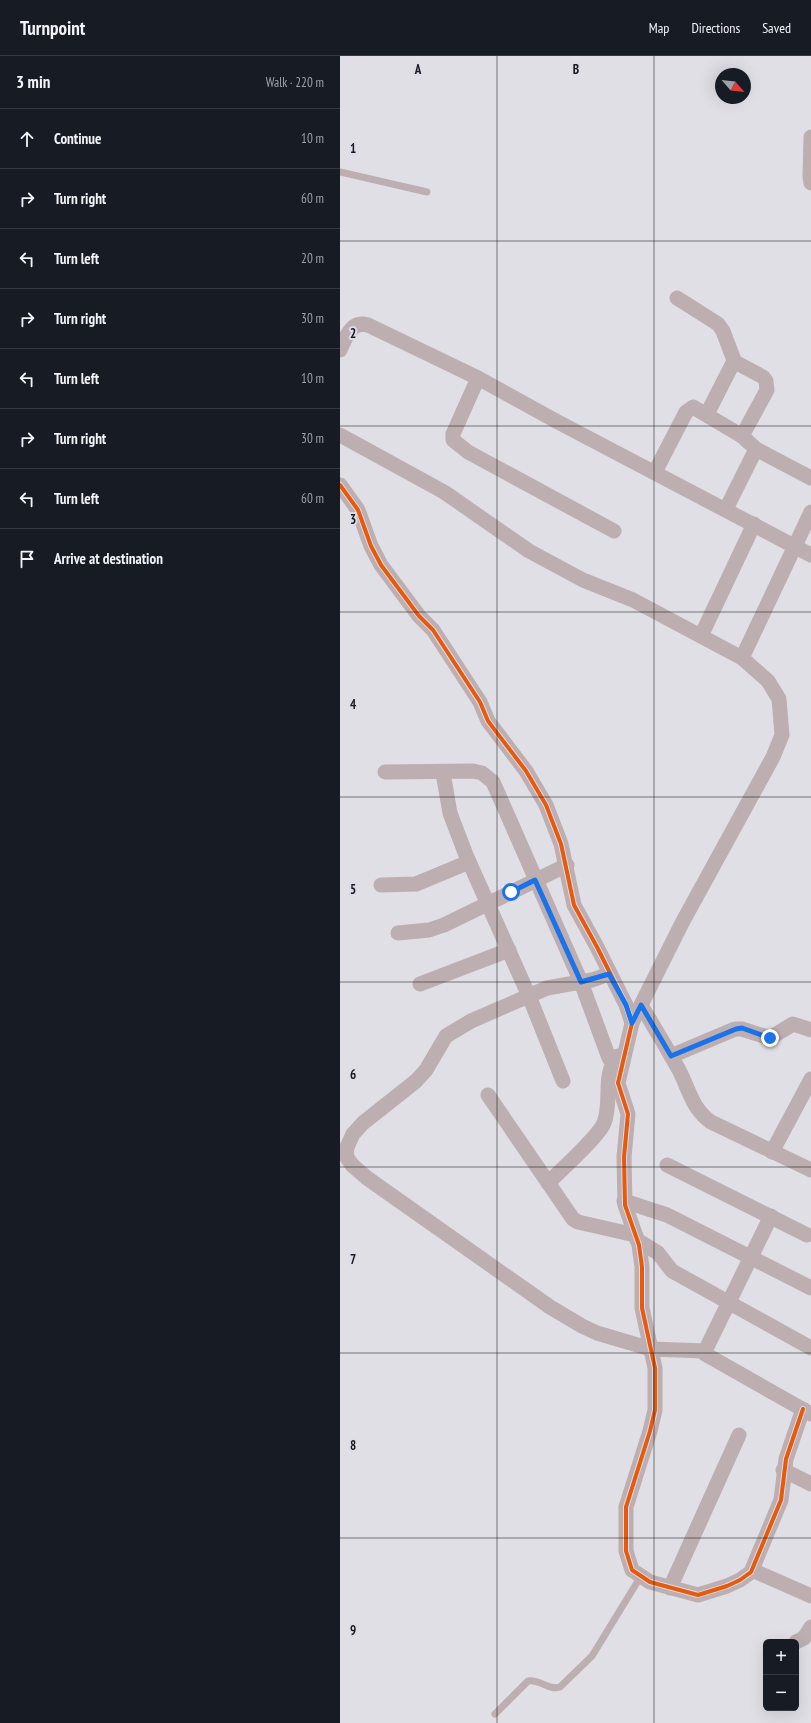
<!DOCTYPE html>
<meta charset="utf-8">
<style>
body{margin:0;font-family:"PT Sans Narrow",sans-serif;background:#20242c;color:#f1f3f6}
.controls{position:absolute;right:12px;bottom:12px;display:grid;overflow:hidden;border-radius:6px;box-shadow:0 4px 16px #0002}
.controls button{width:36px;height:36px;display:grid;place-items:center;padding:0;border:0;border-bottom:1px solid #363941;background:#171b24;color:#f1f3f6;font:20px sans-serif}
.compass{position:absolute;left:375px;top:12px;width:36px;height:36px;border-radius:50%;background:#171b24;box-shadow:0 4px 16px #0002;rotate:118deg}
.stop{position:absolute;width:12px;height:12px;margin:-9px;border:3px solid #1a73e8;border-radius:50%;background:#fff}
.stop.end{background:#1a73e8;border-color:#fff;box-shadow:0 1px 4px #0008}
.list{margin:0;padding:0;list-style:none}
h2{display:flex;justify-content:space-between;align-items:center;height:52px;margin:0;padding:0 16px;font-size:17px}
h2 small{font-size:13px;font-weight:400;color:#9ea1a6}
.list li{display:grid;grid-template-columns:26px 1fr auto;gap:12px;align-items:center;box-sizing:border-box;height:60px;padding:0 16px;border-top:1px solid #363941}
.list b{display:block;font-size:15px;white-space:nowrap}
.list em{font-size:13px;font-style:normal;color:#9ea1a6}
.icon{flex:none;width:22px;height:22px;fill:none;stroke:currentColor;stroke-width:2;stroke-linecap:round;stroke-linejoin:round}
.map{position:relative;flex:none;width:471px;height:1667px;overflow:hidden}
header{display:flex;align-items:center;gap:24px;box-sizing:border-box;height:56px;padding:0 20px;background:#171b24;border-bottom:1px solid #363941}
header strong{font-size:19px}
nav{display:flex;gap:22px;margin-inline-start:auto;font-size:14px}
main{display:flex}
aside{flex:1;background:#171b24}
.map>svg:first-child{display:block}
</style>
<header>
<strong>Turnpoint</strong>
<nav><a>Map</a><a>Directions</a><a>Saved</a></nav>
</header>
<main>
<aside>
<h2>3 min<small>Walk · 220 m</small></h2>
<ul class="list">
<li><svg class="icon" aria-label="ahead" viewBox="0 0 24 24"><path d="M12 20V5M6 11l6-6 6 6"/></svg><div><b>Continue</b></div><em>10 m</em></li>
<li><svg class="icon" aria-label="right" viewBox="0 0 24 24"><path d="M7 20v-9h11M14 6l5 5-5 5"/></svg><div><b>Turn right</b></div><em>60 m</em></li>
<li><svg class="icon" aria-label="left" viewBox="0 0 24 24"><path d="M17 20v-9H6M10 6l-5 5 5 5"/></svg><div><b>Turn left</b></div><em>20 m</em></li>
<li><svg class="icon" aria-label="right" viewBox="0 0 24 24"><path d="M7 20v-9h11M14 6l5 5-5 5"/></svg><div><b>Turn right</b></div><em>30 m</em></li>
<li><svg class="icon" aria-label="left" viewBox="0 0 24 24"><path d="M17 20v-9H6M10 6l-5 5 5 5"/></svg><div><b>Turn left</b></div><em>10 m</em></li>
<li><svg class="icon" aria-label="right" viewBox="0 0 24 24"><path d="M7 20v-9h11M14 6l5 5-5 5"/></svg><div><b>Turn right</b></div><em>30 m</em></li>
<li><svg class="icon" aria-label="left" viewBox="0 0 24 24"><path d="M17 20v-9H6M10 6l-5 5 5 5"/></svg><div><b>Turn left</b></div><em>60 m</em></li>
<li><svg class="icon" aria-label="arrive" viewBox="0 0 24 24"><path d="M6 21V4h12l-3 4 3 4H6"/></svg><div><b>Arrive at destination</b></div></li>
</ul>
</aside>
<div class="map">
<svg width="471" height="1667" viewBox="0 0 471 1667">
<rect width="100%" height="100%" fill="#dfdfe5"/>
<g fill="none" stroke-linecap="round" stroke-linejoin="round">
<g stroke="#bdaeb1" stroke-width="7">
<polyline points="0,116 87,136"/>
<path d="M155 1658 188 1625C200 1623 209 1635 220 1631L252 1600 301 1520"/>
</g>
<g stroke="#bdaeb1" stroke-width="15">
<polyline points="471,81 470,121 471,127"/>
<polyline points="337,242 378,268 383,275 395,307"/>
<path d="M0 294C6 281 11 264 28 269L138 322 216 365 471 499"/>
<polyline points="138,322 113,378 113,384 128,396 274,475"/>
<polyline points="367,358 392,309 397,307 423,321 426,325 427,334 402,380"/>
<polyline points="0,379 104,436 189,495 243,524 293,544 402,602 428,625 439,643 442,679 433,701 342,867 292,967"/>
<polyline points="315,416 346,356 353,351 402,380 416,393 471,422"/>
<polyline points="0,429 18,454 31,490 41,509 79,560 93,574 140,646 148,665 186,715 206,749 221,788 234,849 257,891 286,949 292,967 278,1027 288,1058 284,1101 285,1149 299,1189 302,1211 302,1252 315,1312 315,1354 310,1375 286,1451 286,1495 292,1514 310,1526 358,1539 387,1530 400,1524 411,1516 441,1444 446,1403 463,1353"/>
<polyline points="386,453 416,393"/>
<polyline points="361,580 414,468"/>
<polyline points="402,602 471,456"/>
<polyline points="45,716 133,715 142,717 153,726 241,926 269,1002 273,1007"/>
<polyline points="103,717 110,757 126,799 189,940 223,1025"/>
<polyline points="41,829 76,828 129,806"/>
<polyline points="58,877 89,874 104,869 227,809"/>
<polyline points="269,918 252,924 207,932 131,965 106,980 86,1014 76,1025 23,1067 13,1078 7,1091 6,1100 12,1109 27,1122 210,1251 242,1270 257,1277 311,1293 365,1295"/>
<polyline points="80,928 169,894"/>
<path d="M301 949C314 971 327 992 339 1014 349 1033 352 1053 371 1066L471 1114"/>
<polyline points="331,1000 395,973 402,973 430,982 453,968 471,974"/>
<polyline points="148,1039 233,1163 238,1166 295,1179"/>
<polyline points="432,1096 471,1023"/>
<polyline points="327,1109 467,1179"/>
<path d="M208 1127C220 1115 259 1080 264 1067 273 1044 261 1020 278 1000"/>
<polyline points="284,1145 327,1159 471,1232"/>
<polyline points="431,1160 365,1295 365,1298 471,1358"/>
<polyline points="297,1184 318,1197 332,1215 471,1292"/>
<polyline points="443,1414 471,1428"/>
<polyline points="412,1514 471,1540"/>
<polyline points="330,1532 399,1379"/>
<polyline points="456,1586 464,1582 471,1571"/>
</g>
<defs>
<polyline id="cycleway" points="0,429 18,454 31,490 41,509 79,560 93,574 140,646 148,665 186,715 206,749 221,788 234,849 257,891 286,949 292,967 278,1027 288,1058 284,1101 285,1149 299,1189 302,1211 302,1252 315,1312 315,1354 310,1375 286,1451 286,1495 292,1514 310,1526 358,1539 387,1530 400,1524 411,1516 441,1444 446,1403 463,1353"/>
</defs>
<use href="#cycleway" stroke="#dcdde8" stroke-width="6"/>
<use href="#cycleway" stroke="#e8590c" stroke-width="4"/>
</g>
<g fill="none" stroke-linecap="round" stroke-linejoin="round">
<polyline stroke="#1a73e8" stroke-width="5" points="171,836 195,824 241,926 269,918 286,949 292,967 301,949 331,1000 396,973 402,972 430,982"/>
</g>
<path fill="none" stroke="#18191c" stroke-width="1" stroke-opacity="0.55" d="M157 0V1667M314 0V1667M0 185H471M0 370H471M0 556H471M0 741H471M0 926H471M0 1111H471M0 1297H471M0 1482H471"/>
<g font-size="13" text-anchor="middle" font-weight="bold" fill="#18191c" stroke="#dcdde8" stroke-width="4" stroke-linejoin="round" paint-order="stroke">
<text x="78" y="18">A</text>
<text x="236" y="18">B</text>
<text x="13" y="97">1</text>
<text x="13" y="282">2</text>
<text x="13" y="468">3</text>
<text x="13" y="653">4</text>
<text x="13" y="838">5</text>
<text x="13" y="1023">6</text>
<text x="13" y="1208">7</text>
<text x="13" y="1394">8</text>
<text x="13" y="1579">9</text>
</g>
</svg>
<div class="controls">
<button>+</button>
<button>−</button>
</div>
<svg class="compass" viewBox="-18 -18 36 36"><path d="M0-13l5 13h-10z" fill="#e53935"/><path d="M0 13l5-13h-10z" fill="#9ea1a6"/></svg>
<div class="stop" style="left:171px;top:836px"></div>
<div class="stop end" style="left:430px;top:982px"></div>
</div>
</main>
